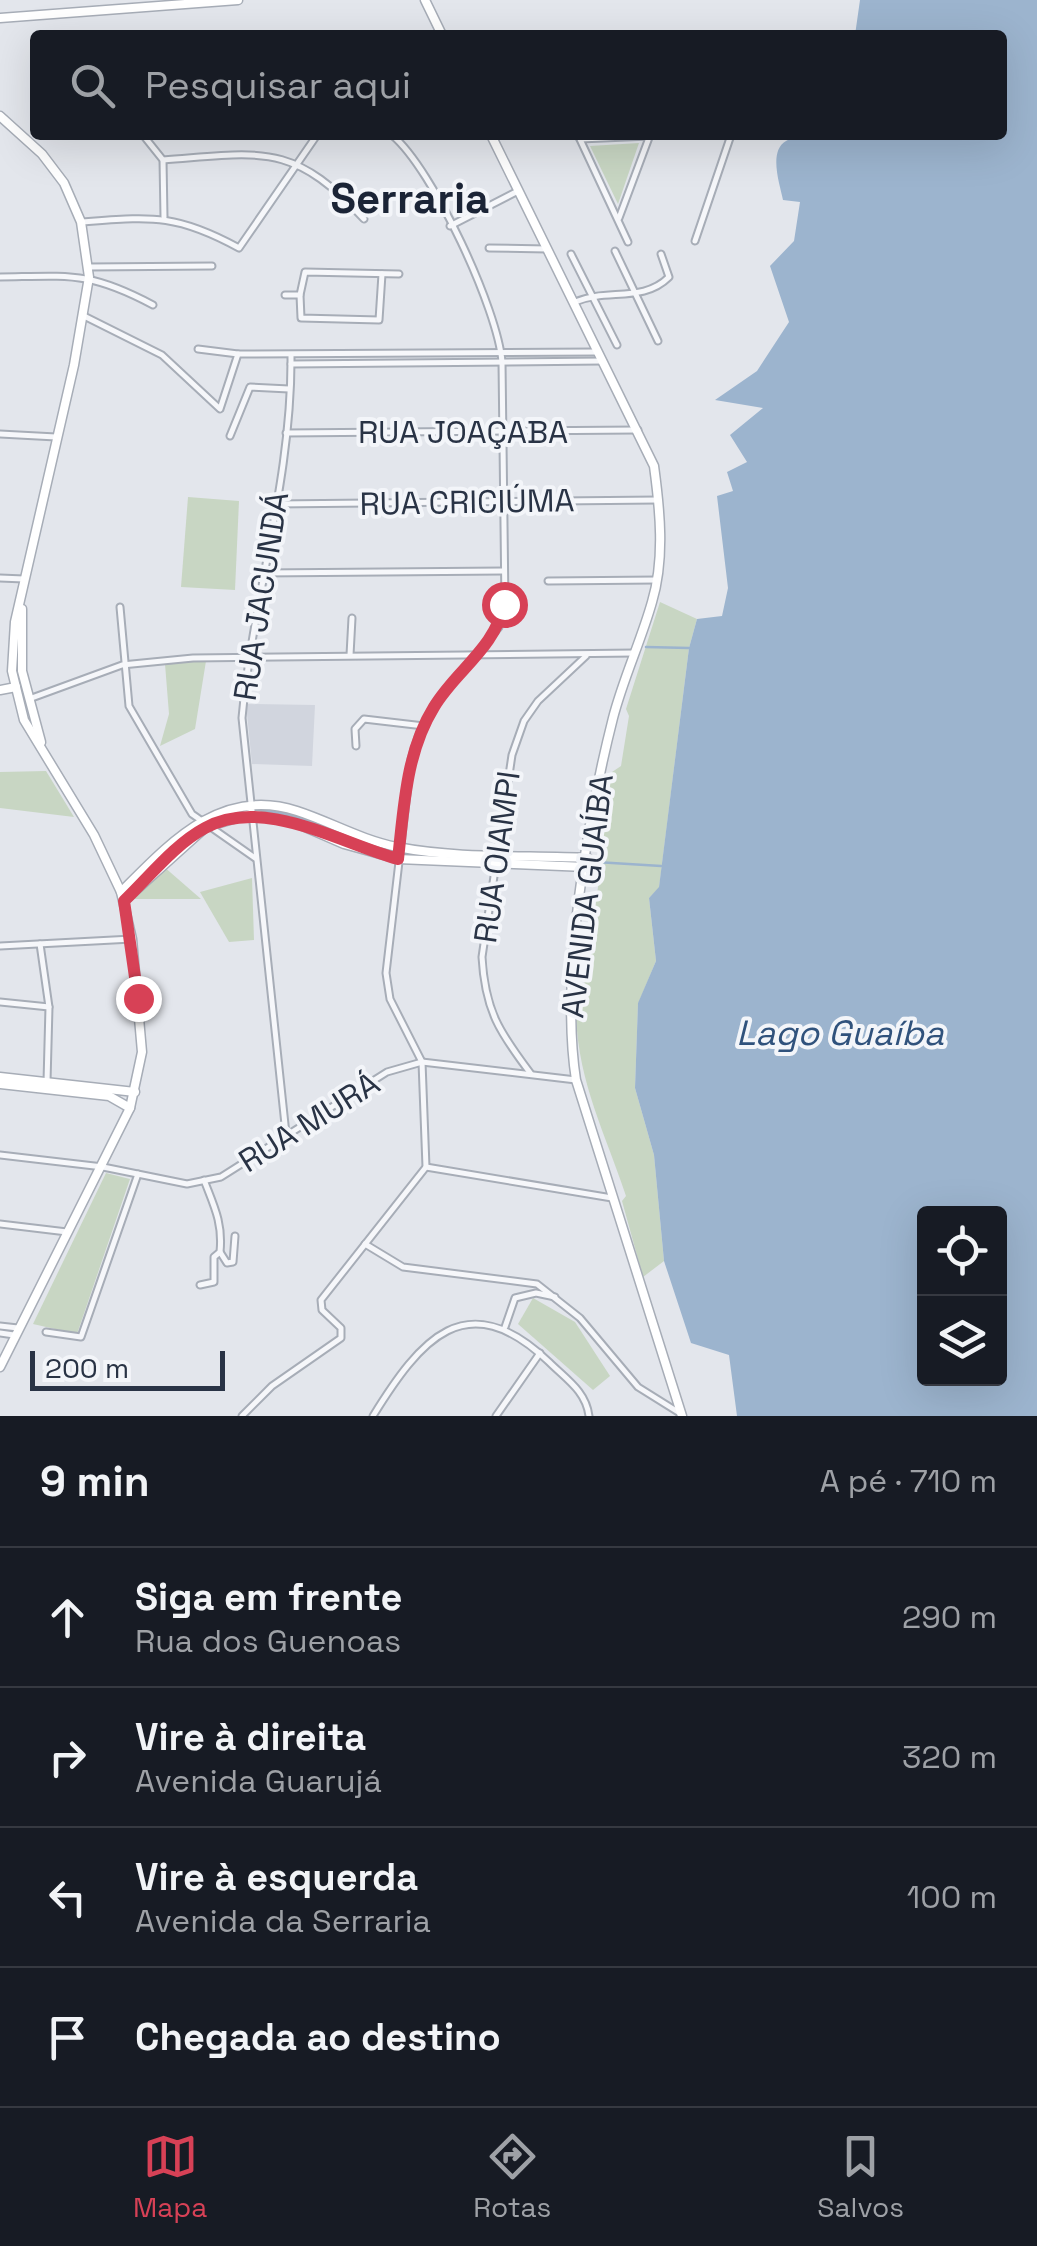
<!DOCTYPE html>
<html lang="pt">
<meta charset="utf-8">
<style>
body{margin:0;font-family:"Space Grotesk",sans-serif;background:#20242c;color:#f1f3f6}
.controls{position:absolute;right:30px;bottom:30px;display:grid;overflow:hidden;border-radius:10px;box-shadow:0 10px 40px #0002}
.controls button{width:90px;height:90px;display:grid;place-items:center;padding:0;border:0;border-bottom:2px solid #363941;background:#171b24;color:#f1f3f6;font:50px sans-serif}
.scale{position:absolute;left:30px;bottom:25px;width:195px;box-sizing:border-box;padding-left:10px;border:5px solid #293345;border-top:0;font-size:28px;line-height:35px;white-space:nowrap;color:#293345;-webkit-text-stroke:8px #f3f5f9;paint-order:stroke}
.stop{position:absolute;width:30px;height:30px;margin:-22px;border:8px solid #d74156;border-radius:50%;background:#fff}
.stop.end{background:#d74156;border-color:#fff;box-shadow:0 2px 10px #0008}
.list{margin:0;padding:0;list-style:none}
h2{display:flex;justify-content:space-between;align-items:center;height:130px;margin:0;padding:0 40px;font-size:42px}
h2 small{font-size:32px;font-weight:400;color:#9ea1a6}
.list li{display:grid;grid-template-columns:65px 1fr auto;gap:30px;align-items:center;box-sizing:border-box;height:140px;padding:0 40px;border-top:2px solid #363941}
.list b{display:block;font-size:38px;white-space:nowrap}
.list p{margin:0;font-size:32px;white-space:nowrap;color:#9ea1a6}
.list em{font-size:32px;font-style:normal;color:#9ea1a6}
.icon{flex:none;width:55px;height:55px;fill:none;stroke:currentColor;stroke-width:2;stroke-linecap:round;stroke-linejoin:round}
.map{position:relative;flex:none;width:1037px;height:1416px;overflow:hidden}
.search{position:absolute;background:#171b24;box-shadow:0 10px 40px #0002;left:30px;right:30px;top:30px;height:110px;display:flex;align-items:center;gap:25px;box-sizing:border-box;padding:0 35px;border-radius:10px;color:#9ea1a6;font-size:38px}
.sheet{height:690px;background:#171b24}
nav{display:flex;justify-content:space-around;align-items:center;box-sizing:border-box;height:140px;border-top:2px solid #363941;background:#171b24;font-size:28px;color:#9ea1a6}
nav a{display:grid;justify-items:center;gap:5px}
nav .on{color:#d74156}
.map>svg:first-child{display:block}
</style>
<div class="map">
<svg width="1037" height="1416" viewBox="0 0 1037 1416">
<rect width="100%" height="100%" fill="#e3e6ec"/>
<polygon fill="#d1d5de" points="246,704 315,705 312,766 252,764"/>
<g fill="#c8d6c3">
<polygon points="639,143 618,204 590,146"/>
<polygon points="188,497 239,501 235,590 181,587"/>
<path d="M660 602 697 619 689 648 659 888 649 898 656 961 638 1004 635 1088 654 1155 664 1261 643 1277 622 1201 626 1196C605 1132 575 1077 576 1004L582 1001 587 965 582 959 587 925 593 922 600 873 596 866 612 772 621 766 629 716 626 709Z"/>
<polygon points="206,661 195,729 160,746 169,714 165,664"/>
<polygon points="46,771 74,817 0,808 0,772"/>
<polygon points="163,866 201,899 133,899"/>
<polygon points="252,878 254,940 229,942 200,892"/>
<polygon points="106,1173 130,1179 77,1334 33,1324"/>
<polygon points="533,1298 575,1322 610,1376 593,1390 518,1324"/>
</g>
<path fill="#9cb4ce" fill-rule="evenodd" d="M860 0H1037V1416H737L729 1355 691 1343 664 1261 654 1155 635 1088 638 1003 656 961 649 898 659 887 689 648 697 619 722 616 728 588 717 496 733 491 727 472 747 462 730 435 763 408 715 400 757 371 789 322 770 266 794 241 800 202 783 200C780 185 768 151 786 141 791 138 797 138 801 135H1002V35H855ZM924 1214H1000V1378H924Z"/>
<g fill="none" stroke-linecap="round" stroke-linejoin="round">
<g stroke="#9cb4ce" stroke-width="2.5">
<polyline points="646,647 689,648"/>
<polyline points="258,810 288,814 391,852"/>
<polyline points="405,854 423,855"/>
<polyline points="540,860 574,862"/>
<polyline points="596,862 661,866"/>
</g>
<defs>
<g id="street">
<polyline points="143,135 163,160 164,217"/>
<polyline points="578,135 628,242"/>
<polyline points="580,139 650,136"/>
<path d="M163 160C261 153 292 141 364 219"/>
<polyline points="619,218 650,135"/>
<path d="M81 222C151 217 175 213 239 248L317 135"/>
<polyline points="450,226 518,191"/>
<polyline points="695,241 731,135"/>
<polyline points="489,248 547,249"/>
<polyline points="615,251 658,341"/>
<polyline points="571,254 617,345"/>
<polyline points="89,267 212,266"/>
<path d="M0 277C70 276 89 271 153 305"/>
<polyline points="285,295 300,295 301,318 379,320 382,274"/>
<polyline points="300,295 305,272 399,274"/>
<path d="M575 302C607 288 643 303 669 277L661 254"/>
<polyline points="84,316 162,355 220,409 238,354 596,352"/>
<polyline points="198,349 238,354"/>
<polyline points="291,364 603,361"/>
<polyline points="286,433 638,430"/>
<polyline points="0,434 56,437"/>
<polyline points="230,436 250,387 289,389"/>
<polyline points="276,504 658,500"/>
<polyline points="262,573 504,571"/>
<polyline points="0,578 24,579"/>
<polyline points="548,581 657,580"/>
<polyline points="120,607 129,706 192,814 255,858"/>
<polyline points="350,655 352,618"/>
<polyline points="29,699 122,665 193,658 635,653"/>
<polyline points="356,746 355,729 364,719 424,726"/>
<polyline points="40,944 49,1007 47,1082"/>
<polyline points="0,946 132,939"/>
<polyline points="0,1002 49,1007"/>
<path d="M531 1074C500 1033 485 1011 482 957L512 755 524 721 538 701 586 656"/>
<path d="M286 1134 242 718C253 597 292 478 291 356"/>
<polyline points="0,1155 103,1167 187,1184 221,1177 387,1072 422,1062 576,1080"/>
<polyline points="426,1167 612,1198"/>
<polyline points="0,1224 67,1232"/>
<polyline points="365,1244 403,1267 537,1284 580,1318 638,1387 678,1412"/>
<polyline points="220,1252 227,1263 233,1262 235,1236"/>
<path d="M200 1285 214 1282V1257L220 1252C223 1223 214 1206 204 1180"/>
<polyline points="0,1326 18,1328"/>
<polyline points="505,1327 515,1298 536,1293 555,1297"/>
<polyline points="46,1332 81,1337 138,1174"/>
<polyline points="0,1333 14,1335"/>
<path d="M242 1416 272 1386 341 1338V1328L322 1310 321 1300 426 1167 422 1062 390 999 386 973 411 759 418 737 435 703 499 627 505 605 502 362C498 310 433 169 392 135"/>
<path d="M373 1416C420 1340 466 1283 549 1362 566 1379 586 1391 589 1416"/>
<polyline points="496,1416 540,1353"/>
</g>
<g id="secondary">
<polyline points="425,0 442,35"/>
<polyline points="0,18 238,0"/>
<polyline points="0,116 42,154 64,183 81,222 89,277 74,365 15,622 12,671 24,720 94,835 121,892 132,939 142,1052 130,1108 0,1367"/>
<path d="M491 135 654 466C660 510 665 559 652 602 641 641 623 679 613 718 587 821 560 977 576 1080L682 1416"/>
<polyline points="22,609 22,671 41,742"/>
<polyline points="0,690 16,687"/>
<path d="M121 892C170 843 221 786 297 811 331 822 361 840 397 847 458 859 526 855 588 858"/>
<polyline points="124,901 206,827 250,814 291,821 344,844 398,859 586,867"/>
<polyline points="0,1077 135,1092"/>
<polyline points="0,1084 109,1096 130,1108"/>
</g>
</defs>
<use href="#street" stroke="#a7adb7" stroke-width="9"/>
<use href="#secondary" stroke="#a7adb7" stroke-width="11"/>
<use href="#street" stroke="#f6f7fa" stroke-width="5"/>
<use href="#secondary" stroke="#fff" stroke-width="8"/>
</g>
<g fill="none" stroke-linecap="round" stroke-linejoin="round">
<path stroke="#d74156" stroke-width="12" d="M138 998 124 901C149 877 175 844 205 828 263 796 338 842 398 859 404 807 406 752 434 707 456 670 495 649 504 604"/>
</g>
<g text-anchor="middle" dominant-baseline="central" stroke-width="8" stroke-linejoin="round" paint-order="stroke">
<g font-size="32" fill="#293345" stroke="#f3f5f9">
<text x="463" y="432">RUA JOAÇABA</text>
<text transform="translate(467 502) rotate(-1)">RUA CRICIÚMA</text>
<text transform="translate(261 596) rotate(-81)">RUA JACUNDÁ</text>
<text transform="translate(497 857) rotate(-82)">RUA OIAMPI</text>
<text transform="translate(587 896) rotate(-83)">AVENIDA GUAÍBA</text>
<text transform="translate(309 1122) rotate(-32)">RUA MURÁ</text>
</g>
<g font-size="35" font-style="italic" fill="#30527c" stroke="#f3f5f9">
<text x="840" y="1033">Lago Guaíba</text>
</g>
<g font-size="42" font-weight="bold" fill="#1b2436" stroke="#f3f5f9">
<text x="410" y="198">Serraria</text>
</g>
</g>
</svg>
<div class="controls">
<button><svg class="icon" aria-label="locate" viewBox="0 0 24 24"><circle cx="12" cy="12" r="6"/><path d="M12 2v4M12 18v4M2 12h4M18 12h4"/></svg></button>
<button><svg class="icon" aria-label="layers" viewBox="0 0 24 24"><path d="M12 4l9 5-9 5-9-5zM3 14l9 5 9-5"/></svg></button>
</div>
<div class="scale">200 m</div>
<div class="stop" style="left:504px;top:604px"></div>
<div class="stop end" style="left:138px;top:998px"></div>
<div class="search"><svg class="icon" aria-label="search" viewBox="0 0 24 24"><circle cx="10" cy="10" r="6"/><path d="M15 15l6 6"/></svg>Pesquisar aqui</div>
</div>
<section class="sheet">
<h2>9 min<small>A pé · 710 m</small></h2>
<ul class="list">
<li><svg class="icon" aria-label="ahead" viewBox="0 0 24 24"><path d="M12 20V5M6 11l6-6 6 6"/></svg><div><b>Siga em frente</b><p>Rua dos Guenoas</p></div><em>290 m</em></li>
<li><svg class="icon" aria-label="right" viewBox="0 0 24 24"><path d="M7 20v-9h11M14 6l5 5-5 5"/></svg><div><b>Vire à direita</b><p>Avenida Guarujá</p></div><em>320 m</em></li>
<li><svg class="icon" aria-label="left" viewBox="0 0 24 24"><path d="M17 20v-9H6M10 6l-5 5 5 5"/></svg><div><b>Vire à esquerda</b><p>Avenida da Serraria</p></div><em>100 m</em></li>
<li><svg class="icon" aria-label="arrive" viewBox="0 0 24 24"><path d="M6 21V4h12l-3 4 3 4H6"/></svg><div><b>Chegada ao destino</b></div></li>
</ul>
</section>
<nav>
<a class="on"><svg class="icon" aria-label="map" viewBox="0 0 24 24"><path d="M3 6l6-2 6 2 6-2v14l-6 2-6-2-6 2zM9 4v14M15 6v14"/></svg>Mapa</a>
<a><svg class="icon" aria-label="directions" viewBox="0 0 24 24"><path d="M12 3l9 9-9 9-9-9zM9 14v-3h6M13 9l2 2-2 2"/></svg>Rotas</a>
<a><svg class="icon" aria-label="saved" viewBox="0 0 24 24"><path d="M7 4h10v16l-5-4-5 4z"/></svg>Salvos</a>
</nav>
